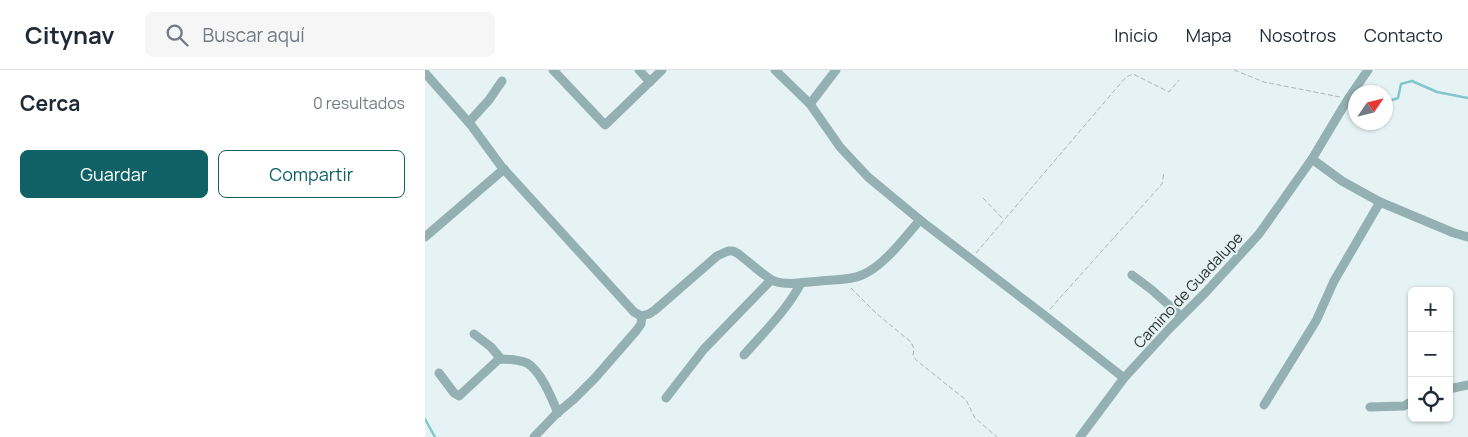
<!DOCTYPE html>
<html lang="es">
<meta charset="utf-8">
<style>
body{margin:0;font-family:Manrope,sans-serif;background:#f6f6f7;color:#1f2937}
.controls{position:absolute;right:15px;bottom:15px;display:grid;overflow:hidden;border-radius:8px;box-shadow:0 1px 4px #0004}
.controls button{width:45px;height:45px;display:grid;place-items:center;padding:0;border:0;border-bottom:1px solid #e0e1e3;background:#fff;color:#1f2937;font:25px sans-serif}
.compass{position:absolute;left:923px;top:15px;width:45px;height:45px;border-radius:50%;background:#fff;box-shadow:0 1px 4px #0004;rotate:55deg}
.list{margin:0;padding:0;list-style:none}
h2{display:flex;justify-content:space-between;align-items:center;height:65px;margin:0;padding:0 20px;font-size:21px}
h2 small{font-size:16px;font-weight:400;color:#747a83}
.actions{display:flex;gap:10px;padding:15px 20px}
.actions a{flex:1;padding:11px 0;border:1px solid #106166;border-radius:8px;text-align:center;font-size:18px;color:#106166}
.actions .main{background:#106166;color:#fff}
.icon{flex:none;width:28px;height:28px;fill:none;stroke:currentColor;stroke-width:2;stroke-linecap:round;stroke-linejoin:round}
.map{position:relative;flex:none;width:1043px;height:367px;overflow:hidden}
header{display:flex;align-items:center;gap:30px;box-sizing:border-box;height:70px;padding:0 25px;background:#fff;border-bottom:1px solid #e0e1e3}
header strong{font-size:24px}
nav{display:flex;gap:28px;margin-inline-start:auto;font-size:18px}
.search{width:350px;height:45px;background:#f6f6f7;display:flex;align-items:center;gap:12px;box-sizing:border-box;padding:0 18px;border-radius:8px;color:#747a83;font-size:19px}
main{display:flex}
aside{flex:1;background:#fff}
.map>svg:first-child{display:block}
</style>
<header>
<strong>Citynav</strong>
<div class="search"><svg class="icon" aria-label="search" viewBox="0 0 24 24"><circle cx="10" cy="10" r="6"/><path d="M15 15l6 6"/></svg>Buscar aquí</div>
<nav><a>Inicio</a><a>Mapa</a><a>Nosotros</a><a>Contacto</a></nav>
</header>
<main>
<aside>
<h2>Cerca<small>0 resultados</small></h2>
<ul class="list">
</ul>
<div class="actions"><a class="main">Guardar</a><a>Compartir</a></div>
</aside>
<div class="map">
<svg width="1043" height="367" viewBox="0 0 1043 367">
<rect width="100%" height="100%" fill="#e5f3f4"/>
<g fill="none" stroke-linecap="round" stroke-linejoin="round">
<g stroke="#83c6cb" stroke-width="2.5">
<polyline points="930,27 931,27"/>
<polyline points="961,32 973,28 976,14 987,11 1012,22 1043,28"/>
<polyline points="0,349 10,367"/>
</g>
<g stroke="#abb6b6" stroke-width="1" stroke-dasharray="5 2.5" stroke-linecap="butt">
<polyline points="809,0 839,12 915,27"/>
<polyline points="558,128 579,150"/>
<polyline points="551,183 701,7 708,4 744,22 754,10"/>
<polyline points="426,218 452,244 486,272 489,279 488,285 491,290 541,330 550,348 572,367"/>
<polyline points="625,239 737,114 739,103"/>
</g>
<g stroke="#94b0b2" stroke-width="9">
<polyline points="128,0 180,55 237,0"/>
<polyline points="214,0 225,12"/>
<polyline points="350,0 385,34 415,77 443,107 495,150 619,245 699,308"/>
<path d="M0 3 46 55 76 96 209 242 216 246 224 244 230 240 292 186 303 181H308L312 183C321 189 341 208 349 211 363 216 380 212 395 211 409 209 423 211 437 205 459 196 479 168 495 150"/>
<polyline points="385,34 411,0"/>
<polyline points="44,52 64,30 77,11"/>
<polyline points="887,89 917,111 955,132 1029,163 1043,167"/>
<polyline points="0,167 79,99"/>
<polyline points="707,205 727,220 756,246"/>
<polyline points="49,264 66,277 76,289"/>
<path d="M319 285C339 262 362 240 376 213"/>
<path d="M14 303 29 323 34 326 74 289C83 289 94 290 102 293 116 301 127 329 133 343"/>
<polyline points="1024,319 1043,315"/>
<polyline points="241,328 279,279 346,210"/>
<polyline points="839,335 891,251 909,211 955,132"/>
<polyline points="945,337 979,336 987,331"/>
<polyline points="109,367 131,344 149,329 170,308 211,261 216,254 217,246"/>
<polyline points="655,367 699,308 744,259 780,223 834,164 887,89 923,29 943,0"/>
</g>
</g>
<g text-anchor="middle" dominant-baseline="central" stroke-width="4" stroke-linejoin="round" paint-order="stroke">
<g font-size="15" fill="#2b3030" stroke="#e5f3f4">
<text transform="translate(763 220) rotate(-47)">Camino de Guadalupe</text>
</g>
</g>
</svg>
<div class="controls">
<button>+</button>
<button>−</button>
<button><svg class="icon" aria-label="locate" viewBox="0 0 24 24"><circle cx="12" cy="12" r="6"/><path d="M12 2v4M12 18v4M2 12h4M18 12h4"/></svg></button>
</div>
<svg class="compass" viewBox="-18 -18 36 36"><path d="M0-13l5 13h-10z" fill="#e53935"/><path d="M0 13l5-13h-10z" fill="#747a83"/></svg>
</div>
</main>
